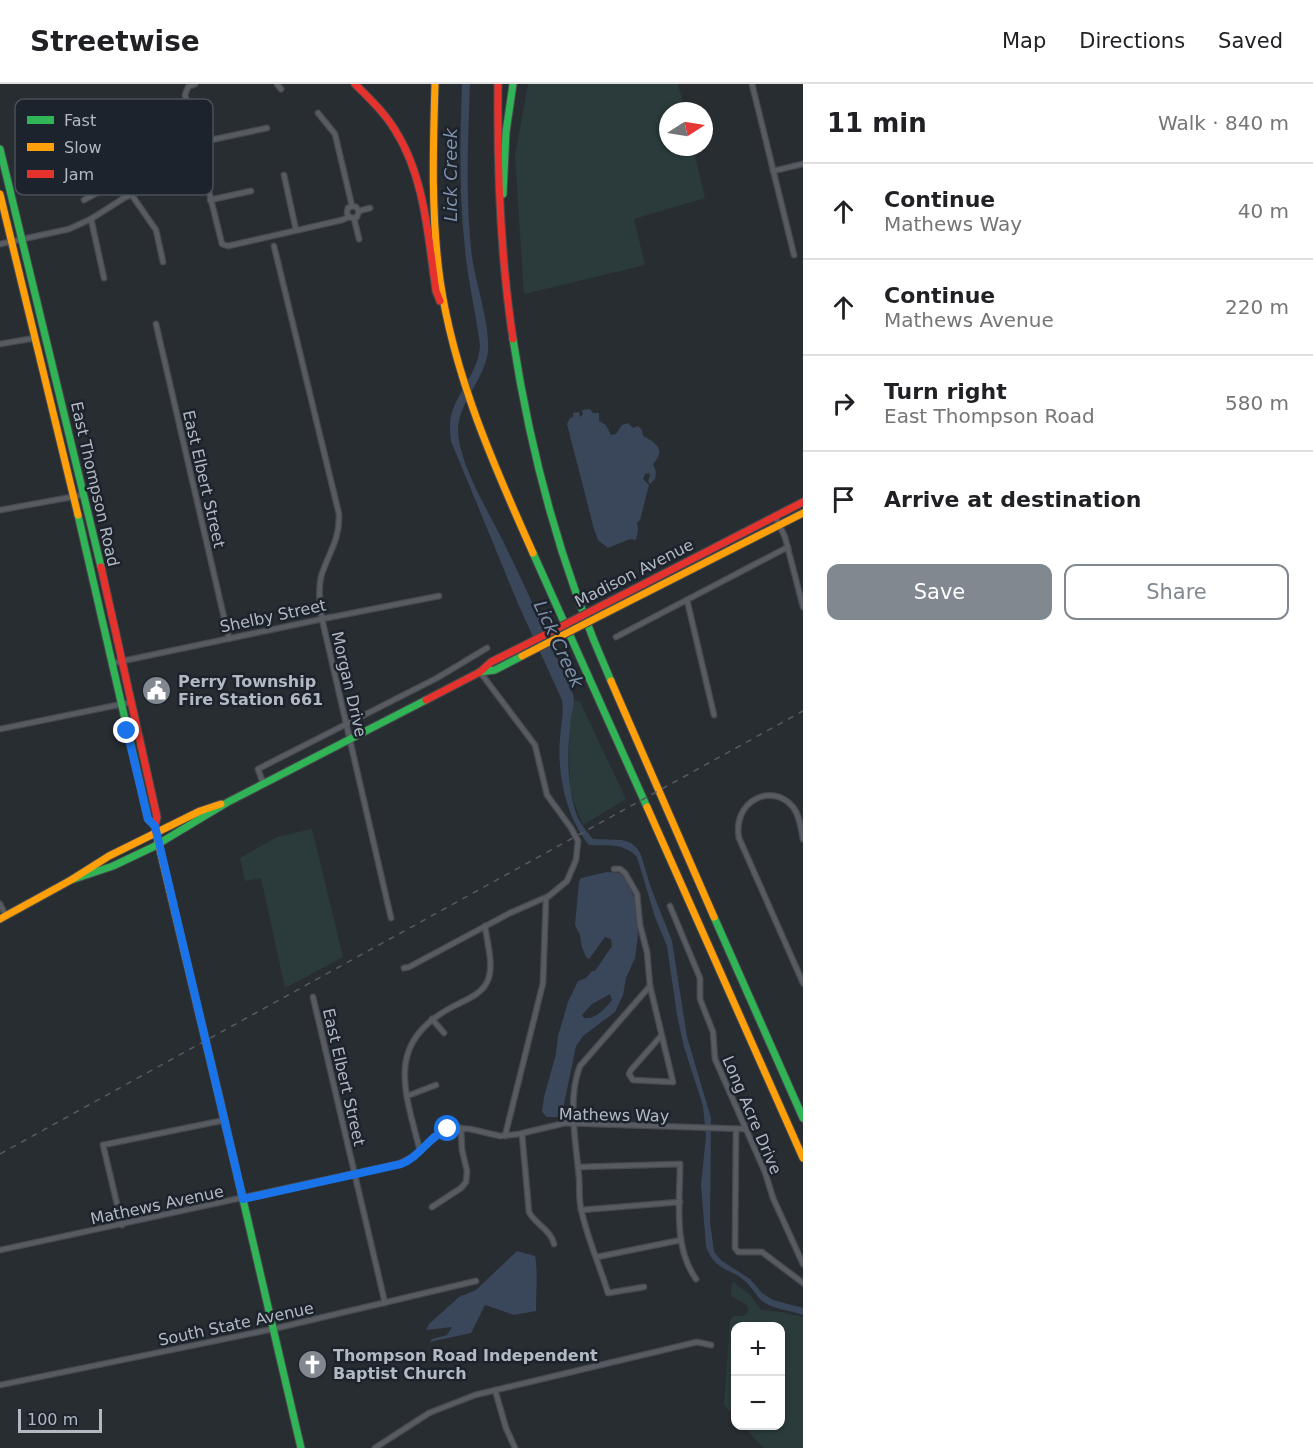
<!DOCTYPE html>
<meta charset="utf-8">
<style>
body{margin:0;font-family:"DejaVu Sans",sans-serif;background:#f6f6f6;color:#202124}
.controls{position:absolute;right:18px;bottom:18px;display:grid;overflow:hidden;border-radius:12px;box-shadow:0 2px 4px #0004}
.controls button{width:54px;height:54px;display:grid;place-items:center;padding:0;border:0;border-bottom:2px solid #e0e0e0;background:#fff;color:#202124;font:30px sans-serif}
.compass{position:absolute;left:659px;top:18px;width:54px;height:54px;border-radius:50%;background:#fff;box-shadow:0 2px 4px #0004;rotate:78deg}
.scale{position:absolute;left:18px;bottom:15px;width:84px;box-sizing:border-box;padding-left:6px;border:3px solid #b2b9c3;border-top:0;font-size:16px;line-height:21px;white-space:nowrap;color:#b2b9c3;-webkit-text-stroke:4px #1d232c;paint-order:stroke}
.stop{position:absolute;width:18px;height:18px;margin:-14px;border:4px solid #1a73e8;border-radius:50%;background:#fff}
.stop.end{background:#1a73e8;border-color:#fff;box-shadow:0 2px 6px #0008}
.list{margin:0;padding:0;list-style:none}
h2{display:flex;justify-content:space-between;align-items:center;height:78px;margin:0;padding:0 24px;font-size:26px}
h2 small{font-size:20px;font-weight:400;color:#757577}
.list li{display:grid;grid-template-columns:39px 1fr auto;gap:18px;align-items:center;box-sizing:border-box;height:96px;padding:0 24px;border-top:2px solid #e0e0e0}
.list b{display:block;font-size:22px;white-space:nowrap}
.list p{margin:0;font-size:20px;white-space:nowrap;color:#757577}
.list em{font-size:20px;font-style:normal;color:#757577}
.actions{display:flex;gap:12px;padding:18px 24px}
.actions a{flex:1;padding:14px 0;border:2px solid #828890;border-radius:12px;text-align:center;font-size:21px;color:#828890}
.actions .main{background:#828890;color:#fff}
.icon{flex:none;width:33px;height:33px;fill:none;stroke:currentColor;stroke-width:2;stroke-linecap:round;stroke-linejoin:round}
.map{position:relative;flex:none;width:803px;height:1364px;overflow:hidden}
header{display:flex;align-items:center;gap:36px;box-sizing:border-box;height:84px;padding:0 30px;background:#fff;border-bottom:2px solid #e0e0e0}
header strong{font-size:28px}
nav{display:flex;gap:33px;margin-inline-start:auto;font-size:21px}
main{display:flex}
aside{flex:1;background:#fff}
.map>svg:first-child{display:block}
</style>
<header>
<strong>Streetwise</strong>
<nav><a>Map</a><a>Directions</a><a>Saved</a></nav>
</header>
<main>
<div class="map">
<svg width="803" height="1364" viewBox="0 0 803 1364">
<rect width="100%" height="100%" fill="#282d32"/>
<g fill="#2b3b3c">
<polygon points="528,0 678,0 685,27 668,27 668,63 693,63 705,114 634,135 645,181 524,210 515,72"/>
<polygon points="575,616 580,618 626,715 583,741 570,708 569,655 570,636"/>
<polygon points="312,745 343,873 285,904 261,794 245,797 240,774 277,753"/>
<polygon points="732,1197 750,1211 761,1226 781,1228 803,1233 803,1364 764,1364 743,1342 780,1342 780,1242 736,1242 735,1333 724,1321 730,1237 734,1232 743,1232 748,1228 748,1222 731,1212"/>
</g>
<g fill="#3a475a" fill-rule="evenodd">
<path d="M462 0H470C468 58 465 115 472 173 476 201 490 240 488 267 484 300 452 322 459 357 466 393 489 428 505 461 529 510 551 560 573 610 576 622 570 631 570 643 567 670 567 711 579 736 583 743 588 749 593 755L622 756 631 759 637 764 641 771 651 804 672 857 687 953 711 1034 710 1138 714 1168 722 1177 750 1195 762 1209 773 1216 803 1224V1231C793 1227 781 1226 771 1222 757 1216 757 1209 747 1199 732 1183 715 1189 706 1162L701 1101 706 1052 703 1022 684 963 677 931 667 862 655 833 637 773C623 758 608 762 589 761 566 733 557 690 560 654 561 640 564 630 562 616L519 522 451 357C450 347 449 337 452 328 460 305 479 286 480 261 476 229 468 198 465 165 459 110 460 56 462 0Z"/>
<path d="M590 325 593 329H599V337L606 341 611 351 616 350 622 341 628 339 633 344 638 342 642 346 643 352C657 359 666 366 653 380L656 388 655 395 650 400 648 397 650 392 649 389 645 390 643 395 649 401 640 436 637 439 638 446 636 456 630 455 608 464 598 456 594 445 567 340 570 334 573 333V329L579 328 580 333 583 330 582 326Z"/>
<path d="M607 788 619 789 622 791 628 799 635 816 638 851 635 874 626 894 623 911 615 928 583 952 576 962 562 1030 558 1033H547L542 1028 544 1013 556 970 558 952 568 918 578 897 586 894 592 887H595L612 862 611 855 605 853 589 875 586 873 582 863 580 851 575 841 579 798 581 794ZM610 910 612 916C605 925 595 936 584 934L582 931 592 920Z"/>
<path d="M517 1167 535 1172C538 1186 536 1211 536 1227L514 1231 485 1221 471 1249 430 1258 432 1255 447 1251 452 1243 426 1246 429 1240 459 1213 476 1206Z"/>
</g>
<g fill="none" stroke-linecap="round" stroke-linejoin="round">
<defs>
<g id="street">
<polyline points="195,0 188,3 185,11 222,160 228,162 342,136 349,133"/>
<polyline points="277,0 281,5"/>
<polyline points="752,0 794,171"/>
<polyline points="318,29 335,50 352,122 356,123 359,127 357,133 353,134 349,133 347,129 348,124 352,122"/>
<polyline points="197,59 267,44"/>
<polyline points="773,87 803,80"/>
<polyline points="284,91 296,146"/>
<polyline points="131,110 156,146 163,178"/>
<polyline points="84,116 108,103 112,95"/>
<polyline points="210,116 251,107"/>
<polyline points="359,127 370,124"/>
<polyline points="354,134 359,155"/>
<polyline points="91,135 104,194"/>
<polyline points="0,160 69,145 91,135 124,114 145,104 204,89"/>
<path d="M274 162 339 430C340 457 328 469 321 493 318 507 320 520 322 535L391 834"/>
<polyline points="156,240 229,555"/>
<polyline points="0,260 35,254"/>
<polyline points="0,426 83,411"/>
<polyline points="775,432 785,453 803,523"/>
<polyline points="687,516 714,631"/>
<polyline points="616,553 788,463"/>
<polyline points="113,579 322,535 439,512"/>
<polyline points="0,645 132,618"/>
<polyline points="263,699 258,685 437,594 487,564"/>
<path d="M803 755C801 745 800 732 793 723 771 697 732 718 739 754L803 899"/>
<polyline points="614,785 620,785 625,789 637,810 640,841 647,868 650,902 673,998 633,996 629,990 631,986 661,952"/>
<polyline points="0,820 6,832"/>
<polyline points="670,822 700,894 700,915 713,948 715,975 765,1088 773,1114 803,1180"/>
<polyline points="404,884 409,883 510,829 549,812 567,797 576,776 578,757 571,744 547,711 535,661 480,588"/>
<polyline points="313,913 385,1219"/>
<polyline points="432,935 444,949"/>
<polyline points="407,1012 436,1001"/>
<polyline points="736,1046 735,1164 738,1168 762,1168 803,1199"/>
<path d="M522 1050 529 1128C535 1140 551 1146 554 1160"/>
<polyline points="505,1052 543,899 546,814"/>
<path d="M420 1067C405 1007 384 959 452 923 465 916 482 911 488 896 494 881 487 858 485 842"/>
<path d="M578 1083 680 1080C680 1118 673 1163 696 1195"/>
<polyline points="432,1123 461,1104 466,1098 467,1087 462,1066 461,1044"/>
<polyline points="581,1126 680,1118"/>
<polyline points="122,1141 103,1061 225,1036"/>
<polyline points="0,1166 398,1080 415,1072 438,1050 456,1044 470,1045 500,1052 519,1050 565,1039 746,1045"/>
<polyline points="597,1173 681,1156"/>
<path d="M644 1203 608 1209C600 1182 588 1156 582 1129 578 1116 580 1105 579 1093 576 1058 567 1015 580 982L650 902"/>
<polyline points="0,1301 273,1245 476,1197"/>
<polyline points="495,1306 506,1344 515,1364"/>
<polyline points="375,1364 429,1329 475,1311 697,1258 711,1261"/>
</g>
<g id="fast">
<polyline points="0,65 101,483"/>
<polyline points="503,110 506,48 513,0"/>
<path d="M513 255C531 372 563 489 611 597"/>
<polyline points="78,431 148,735 155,742"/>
<polyline points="533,469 647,723"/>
<polyline points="480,588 495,586 522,572"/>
<polyline points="71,796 113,782 153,763 228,718 426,616"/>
<polyline points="714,833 803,1034"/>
<polyline points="220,1017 301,1364"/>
</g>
<g id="slow">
<path d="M435 0C433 66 431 131 440 196 454 292 494 382 533 469"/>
<polyline points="0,110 78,431"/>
<polyline points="602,531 803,429"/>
<polyline points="611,597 714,833"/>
<polyline points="647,723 803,1074"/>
<polyline points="156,749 220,1017"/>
<polyline points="0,835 71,796 109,772 200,727 221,720"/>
</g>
<g id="jam">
<path d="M355 0C369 14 384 28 395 46 425 93 428 153 436 207L440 217"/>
<path d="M498 0C497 86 500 170 513 255"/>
<polyline points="101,483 157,733 155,742 156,749"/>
<polyline points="599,523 803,418"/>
<polyline points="426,616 480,588 491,578 519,564"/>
</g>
</defs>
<use href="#street" stroke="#46494d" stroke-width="7"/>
<use href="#fast" stroke="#46494d" stroke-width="9"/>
<use href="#slow" stroke="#46494d" stroke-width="9"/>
<use href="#jam" stroke="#46494d" stroke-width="9"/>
<use href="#street" stroke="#585b61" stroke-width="4.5"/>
<use href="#fast" stroke="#30b455" stroke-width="7"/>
<use href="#slow" stroke="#ff9f0a" stroke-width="7"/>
<use href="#jam" stroke="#e5322d" stroke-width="7"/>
<polyline stroke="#575b5f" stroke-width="1.5" stroke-dasharray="6 6" stroke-linecap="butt" points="0,1070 803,627"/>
<defs>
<polyline id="slow-bridge" points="522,572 602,531"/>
<polyline id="jam-bridge" points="519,564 599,523"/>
</defs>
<use href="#slow-bridge" stroke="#46494d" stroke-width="9" stroke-linecap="butt"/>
<use href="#jam-bridge" stroke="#46494d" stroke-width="9" stroke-linecap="butt"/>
<use href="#slow-bridge" stroke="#ff9f0a" stroke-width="7"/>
<use href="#jam-bridge" stroke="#e5322d" stroke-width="7"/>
</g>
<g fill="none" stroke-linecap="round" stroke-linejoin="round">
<path stroke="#1a73e8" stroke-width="8" d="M127 647 148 735 155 742 243 1115 401 1080C420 1073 429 1052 448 1045"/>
</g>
<defs>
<symbol id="civic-disc" viewBox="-11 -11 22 22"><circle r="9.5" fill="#828890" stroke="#1d232c"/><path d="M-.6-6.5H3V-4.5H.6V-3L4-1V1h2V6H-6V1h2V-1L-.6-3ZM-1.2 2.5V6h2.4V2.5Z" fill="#fff"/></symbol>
<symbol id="church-disc" viewBox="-11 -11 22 22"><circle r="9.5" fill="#828890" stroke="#1d232c"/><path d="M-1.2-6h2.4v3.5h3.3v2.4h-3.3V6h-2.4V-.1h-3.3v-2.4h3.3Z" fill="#fff"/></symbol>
</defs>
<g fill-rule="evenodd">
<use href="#civic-disc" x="140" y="590" width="33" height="33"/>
<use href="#church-disc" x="296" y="1264" width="33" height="33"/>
</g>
<g text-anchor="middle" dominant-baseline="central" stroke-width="5" stroke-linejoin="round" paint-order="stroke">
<g font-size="16" fill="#b2b9c3" stroke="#1d232c">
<text transform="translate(204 395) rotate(77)">East Elbert Street</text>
<text transform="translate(95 400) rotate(77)">East Thompson Road</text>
<text transform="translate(634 489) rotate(-27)">Madison Avenue</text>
<text transform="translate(273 532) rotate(-12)">Shelby Street</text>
<text transform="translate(349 600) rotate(77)">Morgan Drive</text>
<text transform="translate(344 993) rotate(77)">East Elbert Street</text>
<text transform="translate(614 1031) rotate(1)">Mathews Way</text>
<text transform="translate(752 1031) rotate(67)">Long Acre Drive</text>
<text transform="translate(157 1121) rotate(-12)">Mathews Avenue</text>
<text transform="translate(236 1240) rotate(-12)">South State Avenue</text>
</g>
<g font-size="16" font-weight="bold" fill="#b2b9c3" stroke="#1d232c" text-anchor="start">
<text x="178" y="597">Perry Township<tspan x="178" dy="18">Fire Station 661</tspan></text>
<text x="333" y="1271">Thompson Road Independent<tspan x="333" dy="18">Baptist Church</tspan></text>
</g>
<g font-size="18" font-style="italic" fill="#7e90a8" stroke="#1d232c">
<text transform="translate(450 91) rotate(-90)">Lick Creek</text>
<text transform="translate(559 560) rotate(65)">Lick Creek</text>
</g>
</g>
<rect x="15" y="15" width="198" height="96" rx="9" fill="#1d232c" stroke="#4a5059" stroke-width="1.5"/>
<rect x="27" y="32" width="27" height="8" fill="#30b455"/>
<rect x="27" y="59" width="27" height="8" fill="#ff9f0a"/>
<rect x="27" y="86" width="27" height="8" fill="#e5322d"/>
<g font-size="16" fill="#b2b9c3">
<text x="64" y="42">Fast</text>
<text x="64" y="69">Slow</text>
<text x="64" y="96">Jam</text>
</g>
</svg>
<div class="controls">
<button>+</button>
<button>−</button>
</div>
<svg class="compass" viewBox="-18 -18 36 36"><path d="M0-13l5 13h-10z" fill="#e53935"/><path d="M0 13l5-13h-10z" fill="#757577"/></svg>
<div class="scale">100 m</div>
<div class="stop" style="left:448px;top:1045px"></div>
<div class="stop end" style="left:127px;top:647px"></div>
</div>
<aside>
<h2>11 min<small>Walk · 840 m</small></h2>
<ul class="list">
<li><svg class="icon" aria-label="ahead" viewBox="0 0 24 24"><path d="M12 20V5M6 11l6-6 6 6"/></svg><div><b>Continue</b><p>Mathews Way</p></div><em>40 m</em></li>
<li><svg class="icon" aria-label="ahead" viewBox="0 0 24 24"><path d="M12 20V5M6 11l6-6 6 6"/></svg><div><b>Continue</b><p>Mathews Avenue</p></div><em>220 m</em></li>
<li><svg class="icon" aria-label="right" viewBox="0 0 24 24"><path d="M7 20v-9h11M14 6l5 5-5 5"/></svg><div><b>Turn right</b><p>East Thompson Road</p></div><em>580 m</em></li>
<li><svg class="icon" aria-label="arrive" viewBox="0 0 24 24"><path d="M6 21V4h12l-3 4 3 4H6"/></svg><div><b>Arrive at destination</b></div></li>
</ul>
<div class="actions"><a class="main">Save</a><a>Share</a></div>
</aside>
</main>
